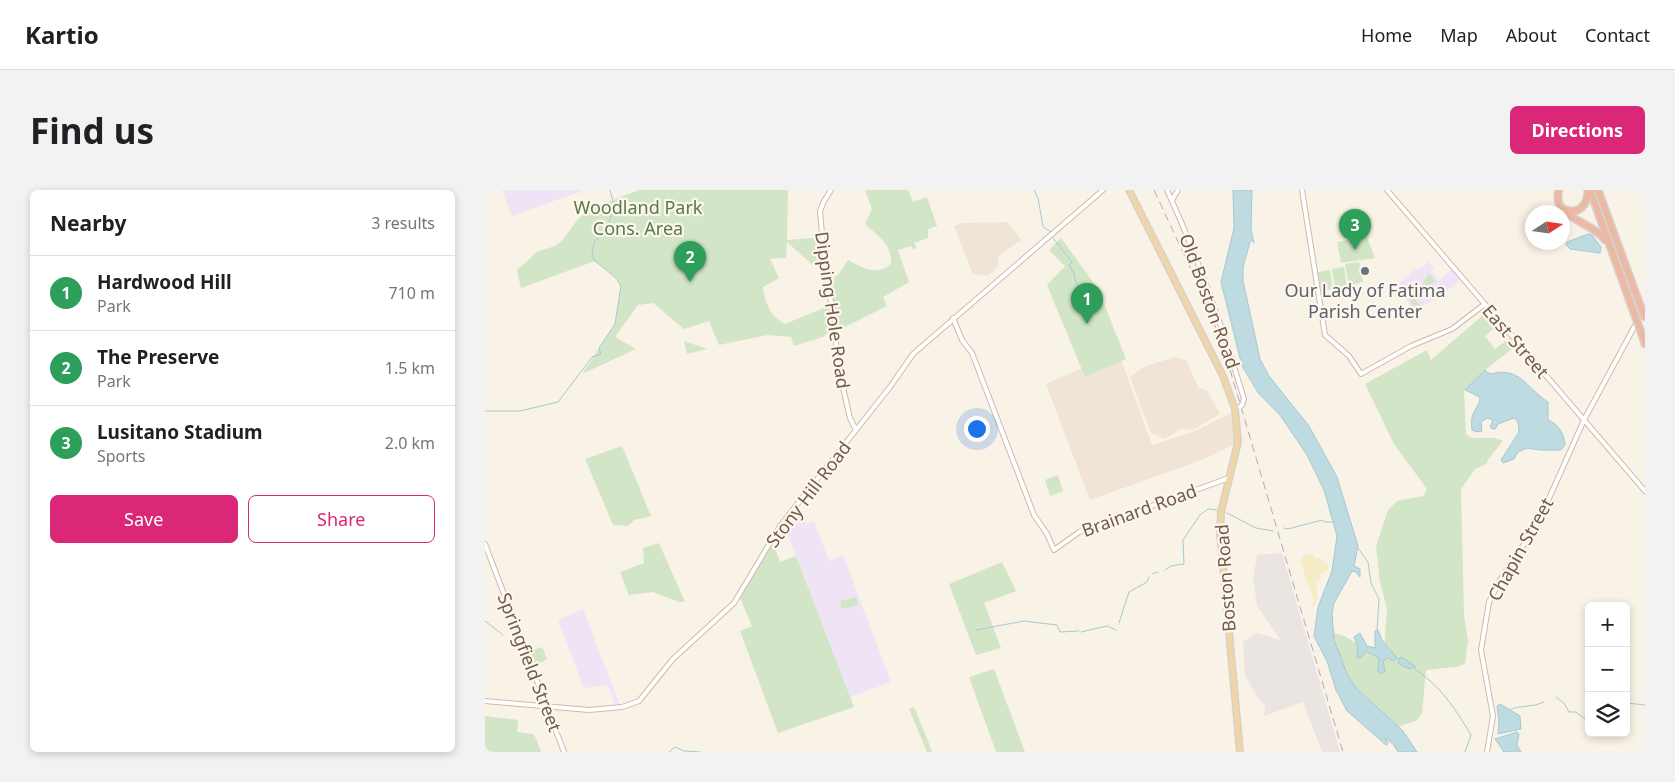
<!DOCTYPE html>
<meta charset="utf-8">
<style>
body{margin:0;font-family:"Noto Sans",sans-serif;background:#f2f2f2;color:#202124}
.controls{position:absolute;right:15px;bottom:15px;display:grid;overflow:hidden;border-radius:8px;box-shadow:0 2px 8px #0003}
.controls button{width:45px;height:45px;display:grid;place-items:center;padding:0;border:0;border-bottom:1px solid #e0e0e0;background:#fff;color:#202124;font:25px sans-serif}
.compass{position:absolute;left:1040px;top:15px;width:45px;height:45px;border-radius:50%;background:#fff;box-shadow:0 2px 8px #0003;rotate:78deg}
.you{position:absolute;left:491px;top:238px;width:18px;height:18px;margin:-12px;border:4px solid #fff;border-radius:50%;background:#1a73e8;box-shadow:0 0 0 8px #1a73e833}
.badge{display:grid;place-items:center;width:32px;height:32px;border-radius:50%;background:#db2777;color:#fff;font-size:16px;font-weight:700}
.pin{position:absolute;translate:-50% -41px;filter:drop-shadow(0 1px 2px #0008)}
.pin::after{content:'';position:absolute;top:26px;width:18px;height:15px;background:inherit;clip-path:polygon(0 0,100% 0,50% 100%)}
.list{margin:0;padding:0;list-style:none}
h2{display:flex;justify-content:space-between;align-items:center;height:65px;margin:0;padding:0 20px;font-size:21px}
h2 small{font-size:16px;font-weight:400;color:#757577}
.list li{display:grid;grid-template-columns:32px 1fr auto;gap:15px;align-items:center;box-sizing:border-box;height:75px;padding:0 20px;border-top:1px solid #e0e0e0}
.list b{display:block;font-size:19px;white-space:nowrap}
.list p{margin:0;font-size:16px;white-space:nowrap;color:#757577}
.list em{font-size:16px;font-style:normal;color:#757577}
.actions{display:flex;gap:10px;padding:15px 20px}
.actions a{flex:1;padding:11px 0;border:1px solid #db2777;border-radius:8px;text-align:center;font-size:18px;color:#db2777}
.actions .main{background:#db2777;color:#fff}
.icon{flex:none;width:28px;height:28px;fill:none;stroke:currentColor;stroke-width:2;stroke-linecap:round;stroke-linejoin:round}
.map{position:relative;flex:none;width:1160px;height:562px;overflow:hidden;border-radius:8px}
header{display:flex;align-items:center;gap:30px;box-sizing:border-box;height:70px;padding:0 25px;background:#fff;border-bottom:1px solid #e0e0e0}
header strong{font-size:24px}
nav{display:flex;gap:28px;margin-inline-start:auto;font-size:18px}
.intro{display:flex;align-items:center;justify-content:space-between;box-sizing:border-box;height:120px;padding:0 30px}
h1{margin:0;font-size:35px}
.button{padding:12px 22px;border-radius:8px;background:#db2777;color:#fff;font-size:18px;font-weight:700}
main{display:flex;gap:30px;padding:0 30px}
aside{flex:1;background:#fff;border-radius:8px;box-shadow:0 2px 8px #0003}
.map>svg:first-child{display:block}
</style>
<header>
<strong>Kartio</strong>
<nav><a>Home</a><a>Map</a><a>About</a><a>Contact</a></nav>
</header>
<div class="intro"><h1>Find us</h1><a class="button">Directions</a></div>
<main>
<aside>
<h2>Nearby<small>3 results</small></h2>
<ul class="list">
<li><span class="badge" style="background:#2e9e5b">1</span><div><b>Hardwood Hill</b><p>Park</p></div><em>710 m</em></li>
<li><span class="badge" style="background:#2e9e5b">2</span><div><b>The Preserve</b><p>Park</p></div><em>1.5 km</em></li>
<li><span class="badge" style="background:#2e9e5b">3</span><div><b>Lusitano Stadium</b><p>Sports</p></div><em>2.0 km</em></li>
</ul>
<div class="actions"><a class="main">Save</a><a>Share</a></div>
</aside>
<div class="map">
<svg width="1160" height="562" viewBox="0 0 1160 562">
<rect width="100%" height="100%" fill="#f9f2e6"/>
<g fill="#f0e4d6">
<polygon points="523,32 536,50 514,66 512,78 503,86 488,84 469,36 478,33"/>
<polygon points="633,162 667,255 710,241 748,222 751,249 748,255 719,269 605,310 561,194"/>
<polygon points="690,167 701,170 713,197 722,201 735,224 707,240 696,239 679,249 666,243 645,187 658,177"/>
</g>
<polygon fill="#eae5e0" points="797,363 855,562 837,562 818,512 779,526 780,515 771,505 760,485 758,452 772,443 796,450 772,416 768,388 772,365"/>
<g fill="#efe3f6">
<polygon points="17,0 99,0 27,26"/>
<polygon points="943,72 949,78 946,81 952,88 952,92 967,79 976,89 951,110 928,119 911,96 931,78 933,80"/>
<polygon points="314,316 321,334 329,331 344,371 358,365 406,492 365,507 299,334"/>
<polygon points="98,419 135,516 131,517 123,495 99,498 73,430"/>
</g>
<g fill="#d2e5c7">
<path d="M154 0H303L302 50 338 47 339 67 328 75 302 52 301 68 285 69 294 88 278 97C280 113 285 126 300 134L346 115 342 92C353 87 357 80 363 70 376 77 392 87 406 74 408 55 393 46 380 34L387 19 380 0H423L428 12 442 7 452 36 443 39V48L429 53 432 58 428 59 426 56 413 60 424 92 398 107 402 116 352 141 351 137 338 147 309 156 306 147 283 145 234 155 224 131 199 139 168 113 153 115 130 147 151 159 97 184 130 134 136 96 132 88 110 71 36 98 32 80 52 62 70 56 77 51 93 29 105 19Z"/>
<polygon points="882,47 890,68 856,73 852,52"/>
<polygon points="576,48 613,99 641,169 600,187 562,95 580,76 564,60"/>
<polygon points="874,72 878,92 864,95 860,74"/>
<polygon points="859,77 862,97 850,98 847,79"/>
<polygon points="845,80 848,99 836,101 833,82"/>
<polygon points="944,83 950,91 941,99 937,95"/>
<polygon points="936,98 939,106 930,110 935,115 928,118 923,103"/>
<polygon points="1003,121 1014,134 1000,146 1010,159 1026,147 1032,155 1000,180 979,201 981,244 986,248 1010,248 1018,251 1004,268 1001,274 990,279 976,299 979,426 983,450 980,474 971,477 941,480 937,523 931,531 912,537 864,491 846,442 859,446 882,459 899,460 902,419 895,392 891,356 903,320 912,311 939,306 942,299 909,254 880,194 942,160 946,170"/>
<polygon points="199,151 222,159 202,164"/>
<polygon points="137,256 166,326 149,330 143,336 128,335 100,269"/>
<polygon points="573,285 578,301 565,306 560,290"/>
<polygon points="174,353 200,412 194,412 168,402 144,405 135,382 159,373 158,358"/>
<polygon points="288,353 295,372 311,366 369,517 293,543 255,441 267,436 255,408"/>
<polygon points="517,372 531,401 499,413 516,458 491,465 464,394"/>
<polygon points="371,407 373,415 357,419 355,411"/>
<polygon points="57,457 62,469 49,477 43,462"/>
<polygon points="509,479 540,562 511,562 484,487"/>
<polygon points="429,517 445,556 447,562 442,562 424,519"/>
<polygon points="0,526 33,530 32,542 49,544 56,562 0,562"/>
</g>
<path fill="#f5ebc5" d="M821 364H827L831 369 835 368 844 376 841 382 834 385 836 388 831 392C831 402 836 412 826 418L829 411 815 370Z"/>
<g fill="#bddbe0" stroke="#a5c9d1">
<polygon points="748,0 767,0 766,40 769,53 767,50 765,52 758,77 758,91 775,169 784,186 824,236 852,287 873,356 869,376 875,379 875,387 871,382 867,381 849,413 847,423 849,450 855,465 862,484 871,498 918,541 932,562 913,562 908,554 900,548 903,554 901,555 862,521 851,500 842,471 829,446 833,417 847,381 852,346 839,300 822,265 795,225 774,204 757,176 736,92 749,38"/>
<polygon points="1103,44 1107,45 1116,57 1115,63 1085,59 1081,55 1082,52"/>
<path d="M1000 180 1005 184C1035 176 1040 197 1063 212V230C1073 234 1079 243 1080 255L1076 260H1055L1042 258 1033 262 1029 269 1018 273 1016 270 1034 242 1033 232 1029 228 1013 234 1010 239H1007L1005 237 1008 230 1002 228 996 232 997 241 992 242 987 240C984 221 995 218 995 207L980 200Z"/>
<polygon points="893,440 897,450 912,468 908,471 903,468 898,471 900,481 896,484 893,481 894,468 881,461 876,468 872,467 873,457 869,447 875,443 882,456 890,458 890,441"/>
<polygon points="917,467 931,477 925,479 914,474 913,469"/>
<polygon points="1015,514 1035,526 1036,539 1013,544 1014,530 1012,516"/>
<polygon points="1032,542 1034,544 1032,555 1036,562 1019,562 1010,549"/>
</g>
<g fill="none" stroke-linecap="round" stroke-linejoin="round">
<g stroke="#a5c9d1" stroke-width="1">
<polyline points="549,0 553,8 558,37 566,42"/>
<polyline points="568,48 587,72 584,75 589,84 591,93 611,112"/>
<polyline points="0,221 35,221 73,212 107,167 116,164 114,158 130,134 136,96 131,88 109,70 107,63 109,53 124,33 129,15 125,0"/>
<polyline points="742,323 771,338 788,341"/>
<polyline points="799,338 803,339 837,330 839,332 848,332"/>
<polyline points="873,358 883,372 886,393 894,409 892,441"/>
<polyline points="680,380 686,376 699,374 698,350 715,325 723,319 732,320"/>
<polyline points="667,384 673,382"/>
<polyline points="0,431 18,445"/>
<polyline points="634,433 644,402 662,392 664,387"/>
<polyline points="491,440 539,431 572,435 575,442 594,441"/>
<polyline points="596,442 622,436 631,440"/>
<path d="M930 479C956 497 970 518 986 545L980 562"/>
<polyline points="1071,507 1079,513 1084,522 1091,522 1100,529 1104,527"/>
<polyline points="1141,513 1160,515"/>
<path d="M1025 520C1032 515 1047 518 1059 512"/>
<polyline points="184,562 190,557 199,561 215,562"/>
</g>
<defs>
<g id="secondary">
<polyline points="346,0 339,11 335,21 341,89 350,130 352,171 365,228 371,240"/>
<path d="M682 0C713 67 738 138 759 209L757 215"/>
<polyline points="817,0 840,145 864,166 876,184 926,156 967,139 1000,114"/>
<polyline points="902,0 1160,301"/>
<polyline points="687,10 693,0"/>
<polyline points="468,128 477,150 487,163 549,325 562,344 569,360 594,342 744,288"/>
<polyline points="0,354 79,562"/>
<polyline points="0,511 104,520 137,517 154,511 188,469 249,413 295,336 405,197 428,164 618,0"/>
<polyline points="1002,562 1008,526 996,460 1004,412 1015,390 1053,333 1099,230 1160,117"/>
</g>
<polyline id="primary" points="644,0 738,186 750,219 753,252 736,322 735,343 755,562"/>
<g id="highway">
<path d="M1074 0C1065 27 1108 32 1120 50"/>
<polyline points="1105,0 1149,123"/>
<polyline points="1113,0 1155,115"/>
<path d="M1079 19C1094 26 1103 14 1103 0"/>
<polyline points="1155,139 1160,154"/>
</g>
</defs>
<use href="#secondary" stroke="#ccbbac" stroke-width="6"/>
<use href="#primary" stroke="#d7d1cd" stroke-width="8"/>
<use href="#highway" stroke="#d7d1cd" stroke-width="9"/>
<use href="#secondary" stroke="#fff" stroke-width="4"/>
<use href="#primary" stroke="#f0d6a7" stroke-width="5"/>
<use href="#highway" stroke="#ecb9a5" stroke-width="6"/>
<polyline stroke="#b5a6c2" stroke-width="1" stroke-dasharray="8 5" stroke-linecap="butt" points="669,0 715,99 738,156 858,562"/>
<defs>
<polyline id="secondary-bridge" points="755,217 757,215"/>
<g id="highway-bridge">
<polyline points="1155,115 1160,128"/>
<polyline points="1149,123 1155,139"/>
</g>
</defs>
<use href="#secondary-bridge" stroke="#ccbbac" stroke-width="6" stroke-linecap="butt"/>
<use href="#highway-bridge" stroke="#d7d1cd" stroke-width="9" stroke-linecap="butt"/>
<use href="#secondary-bridge" stroke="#fff" stroke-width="4"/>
<use href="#highway-bridge" stroke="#ecb9a5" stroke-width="6"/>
</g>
<circle fill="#6b7280" stroke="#fdf6ec" stroke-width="2" cx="880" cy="81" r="5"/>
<g text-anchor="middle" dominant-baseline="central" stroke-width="4.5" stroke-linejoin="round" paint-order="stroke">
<g font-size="18" fill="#577a4b" stroke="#fdf6ec">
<text x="153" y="17">Woodland Park<tspan x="153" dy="21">Cons. Area</tspan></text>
</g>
<g font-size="18" fill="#5b616d" stroke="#fdf6ec">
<text x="880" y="100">Our Lady of Fatima<tspan x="880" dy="21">Parish Center</tspan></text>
</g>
<g font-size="18" fill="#705b4e" stroke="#fdf6ec">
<text transform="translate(725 111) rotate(70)">Old Boston Road</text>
<text transform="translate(348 120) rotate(82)">Dipping Hole Road</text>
<text transform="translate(1031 151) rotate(49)">East Street</text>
<text transform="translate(323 304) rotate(-53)">Stony Hill Road</text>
<text transform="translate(654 320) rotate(-20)">Brainard Road</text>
<text transform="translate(1035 359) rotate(-61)">Chapin Street</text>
<text transform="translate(740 388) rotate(-94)">Boston Road</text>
<text transform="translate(45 472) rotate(69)">Springfield Street</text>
</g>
</g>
</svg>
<div class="controls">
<button>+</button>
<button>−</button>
<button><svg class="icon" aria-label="layers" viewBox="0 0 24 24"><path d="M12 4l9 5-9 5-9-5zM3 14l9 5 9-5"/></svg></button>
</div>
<svg class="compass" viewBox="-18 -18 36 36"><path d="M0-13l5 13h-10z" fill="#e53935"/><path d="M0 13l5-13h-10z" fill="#757577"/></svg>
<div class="you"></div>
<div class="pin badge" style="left:602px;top:134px;background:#2e9e5b">1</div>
<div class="pin badge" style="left:205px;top:92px;background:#2e9e5b">2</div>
<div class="pin badge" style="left:870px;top:60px;background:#2e9e5b">3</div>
</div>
</main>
